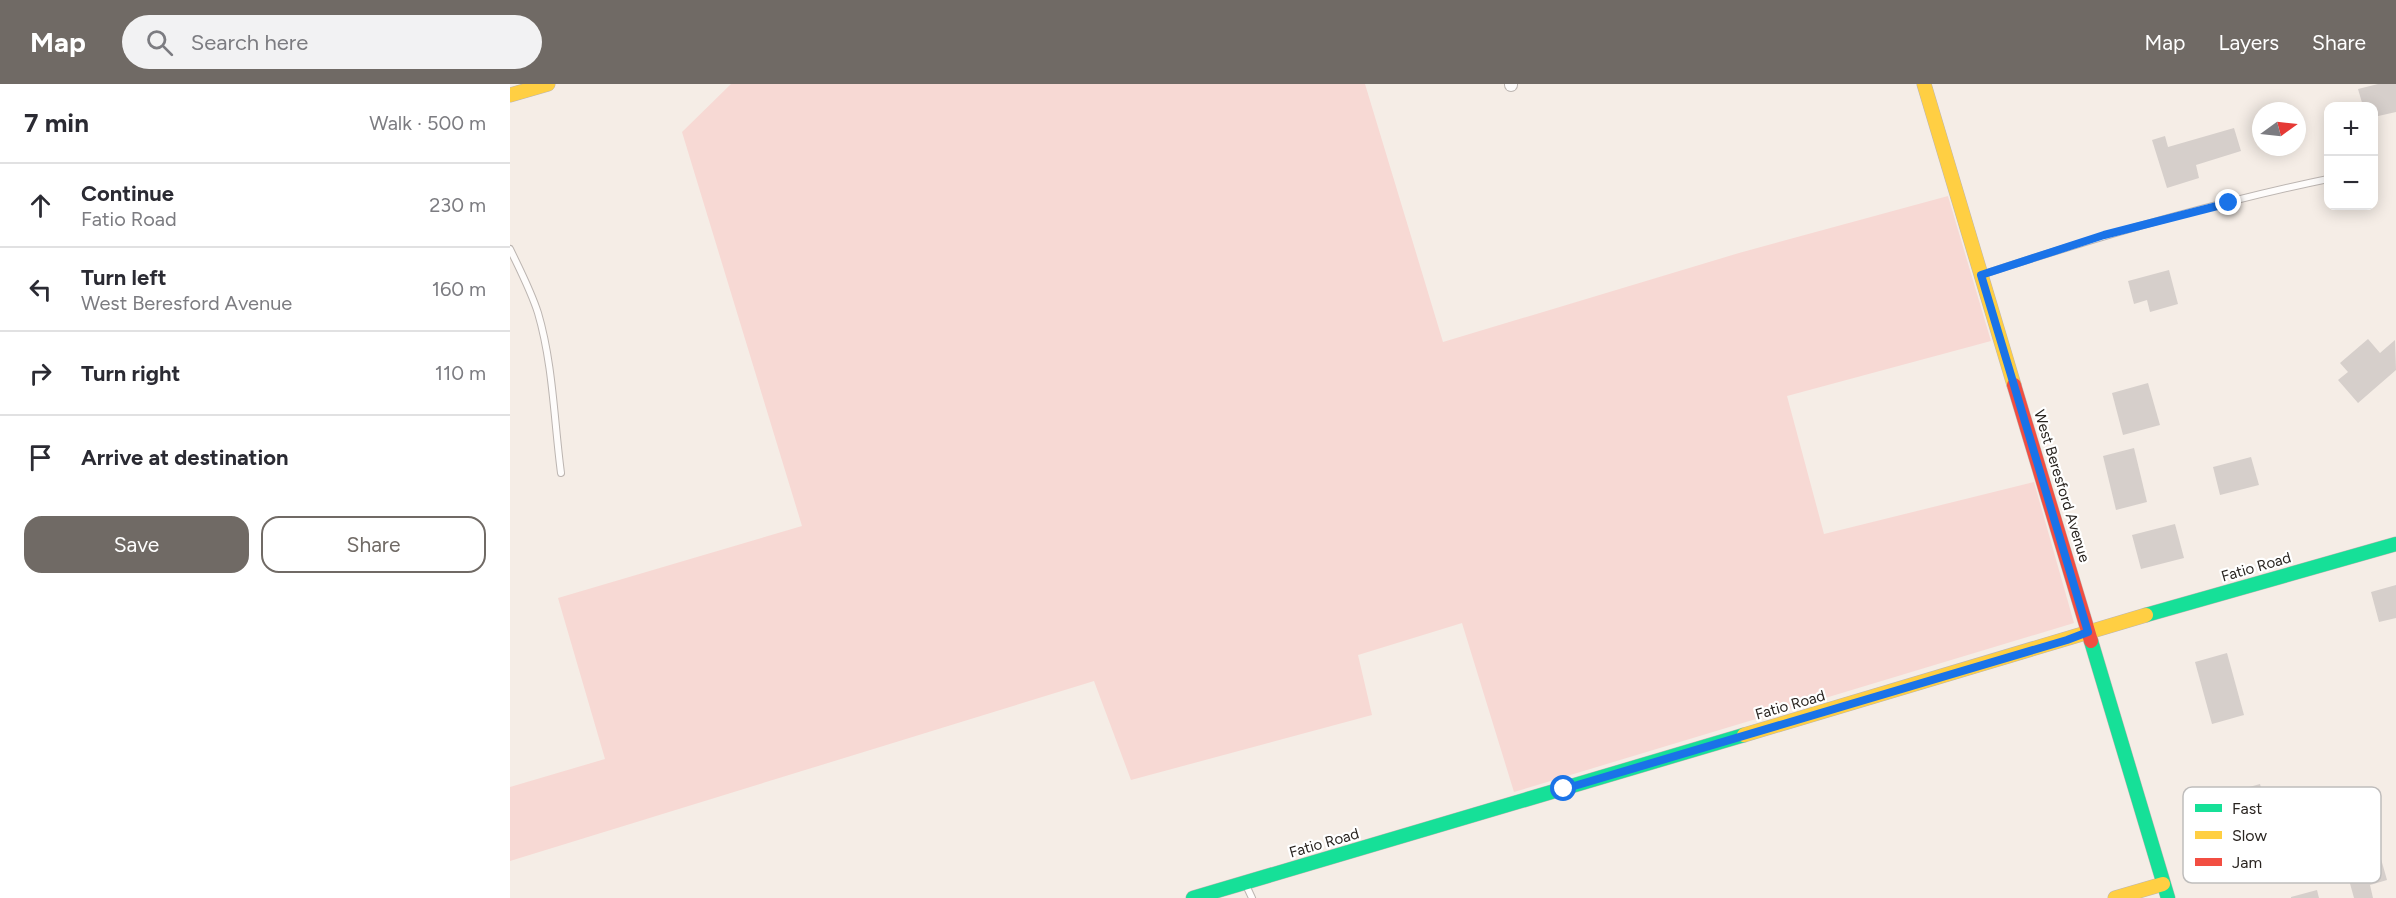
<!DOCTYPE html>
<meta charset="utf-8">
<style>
body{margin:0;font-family:Figtree,sans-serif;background:#f2f2f3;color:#2b2b33}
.controls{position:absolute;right:18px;top:18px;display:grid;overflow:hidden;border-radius:12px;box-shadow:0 3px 15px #0003}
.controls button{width:54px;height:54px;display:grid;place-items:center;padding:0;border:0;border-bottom:2px solid #e1e1e2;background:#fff;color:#2b2b33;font:30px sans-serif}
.compass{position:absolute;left:1742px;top:18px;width:54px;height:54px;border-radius:50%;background:#fff;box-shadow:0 3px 15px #0003;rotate:75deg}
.stop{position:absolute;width:18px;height:18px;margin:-14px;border:4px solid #1a73e8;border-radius:50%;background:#fff}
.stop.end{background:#1a73e8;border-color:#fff;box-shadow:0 2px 6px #0008}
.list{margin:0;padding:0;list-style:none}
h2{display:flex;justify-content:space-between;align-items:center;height:78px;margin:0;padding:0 24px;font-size:26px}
h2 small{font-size:20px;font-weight:400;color:#7c7c81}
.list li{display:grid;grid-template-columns:39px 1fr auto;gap:18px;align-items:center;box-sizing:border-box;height:84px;padding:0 24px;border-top:2px solid #e1e1e2}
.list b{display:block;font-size:22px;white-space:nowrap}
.list p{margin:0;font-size:20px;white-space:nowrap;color:#7c7c81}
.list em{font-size:20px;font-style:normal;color:#7c7c81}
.actions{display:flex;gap:12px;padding:18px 24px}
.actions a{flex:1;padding:14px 0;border:2px solid #706a65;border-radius:18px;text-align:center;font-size:21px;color:#706a65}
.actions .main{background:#706a65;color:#fff}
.icon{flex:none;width:33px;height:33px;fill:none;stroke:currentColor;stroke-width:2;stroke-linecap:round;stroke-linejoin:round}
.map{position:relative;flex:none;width:1886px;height:814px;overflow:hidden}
header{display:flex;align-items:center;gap:36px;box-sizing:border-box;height:84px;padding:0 30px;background:#706a65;color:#fff}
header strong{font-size:28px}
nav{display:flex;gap:33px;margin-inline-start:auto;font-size:21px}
.search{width:420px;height:54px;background:#f2f2f3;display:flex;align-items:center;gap:15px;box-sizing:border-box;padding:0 21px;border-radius:33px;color:#7c7c81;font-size:22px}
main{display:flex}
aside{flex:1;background:#fff}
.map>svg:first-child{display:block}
</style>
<header>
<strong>Map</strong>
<div class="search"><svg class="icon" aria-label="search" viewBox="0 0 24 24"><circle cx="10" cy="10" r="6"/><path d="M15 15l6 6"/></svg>Search here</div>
<nav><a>Map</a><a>Layers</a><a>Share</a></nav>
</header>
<main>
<aside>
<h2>7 min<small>Walk · 500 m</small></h2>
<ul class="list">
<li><svg class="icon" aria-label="ahead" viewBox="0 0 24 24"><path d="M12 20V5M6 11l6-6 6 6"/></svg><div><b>Continue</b><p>Fatio Road</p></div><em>230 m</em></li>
<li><svg class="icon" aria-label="left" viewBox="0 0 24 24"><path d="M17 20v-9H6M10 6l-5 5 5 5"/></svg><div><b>Turn left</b><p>West Beresford Avenue</p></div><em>160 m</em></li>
<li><svg class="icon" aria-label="right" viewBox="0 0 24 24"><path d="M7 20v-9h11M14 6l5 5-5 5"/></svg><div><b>Turn right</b></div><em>110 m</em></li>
<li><svg class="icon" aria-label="arrive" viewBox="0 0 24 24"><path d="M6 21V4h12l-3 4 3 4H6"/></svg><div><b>Arrive at destination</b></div></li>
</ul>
<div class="actions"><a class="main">Save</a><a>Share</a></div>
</aside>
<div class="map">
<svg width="1886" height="814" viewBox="0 0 1886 814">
<rect width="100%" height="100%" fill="#f5ede6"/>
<polygon fill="#f7d9d4" points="221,0 855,0 933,258 1229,169 1438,112 1481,257 1277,312 1314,450 1524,398 1564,539 1004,708 952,539 848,571 862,631 621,696 584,597 0,777 0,703 95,675 48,514 292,442 172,48"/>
<g fill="#d6cfcb">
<polygon points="1868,0 1886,0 1886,28 1864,33 1864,22 1853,22 1848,5"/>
<polygon points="1724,44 1731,67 1686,81 1689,94 1657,104 1642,56 1655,52 1658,63"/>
<polygon points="1659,186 1668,220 1640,228 1637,216 1624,220 1618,197"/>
<polygon points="1858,255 1870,269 1885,256 1886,286 1848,319 1828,296 1838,288 1830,279"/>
<polygon points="1638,299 1650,341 1613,351 1602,309"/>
<polygon points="1624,364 1637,418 1606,426 1593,372"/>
<polygon points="1741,373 1749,401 1710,411 1703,383"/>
<polygon points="1665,440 1674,474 1631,485 1622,451"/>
<polygon points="1886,501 1886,534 1869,538 1861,508"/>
<polygon points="1717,569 1734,631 1702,640 1685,578"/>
<polygon points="1750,700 1756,721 1764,718 1770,739 1760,741 1766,764 1743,771 1725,707"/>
<polygon points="1871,775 1877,796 1860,801 1863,814 1844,814 1836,785"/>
<polygon points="1807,806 1809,814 1781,814 1781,813"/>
</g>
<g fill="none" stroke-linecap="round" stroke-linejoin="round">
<defs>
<g id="lane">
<path d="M0 165C10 186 21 207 28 229 43 280 44 336 51 389"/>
<path d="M1474 190C1587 153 1702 119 1818 95"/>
<polyline points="735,799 742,814"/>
</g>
<polyline id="street" points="1001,0 1001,1"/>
<g id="fast">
<polyline points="1636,531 1886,460"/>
<polyline points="1581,557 1658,814"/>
<polyline points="683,814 1234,651"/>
</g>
<g id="slow">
<polyline points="1414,0 1504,301"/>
<polyline points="0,11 38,0"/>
<polyline points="1234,651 1636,531"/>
<polyline points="1605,814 1653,800"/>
</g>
<polyline id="jam" points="1504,301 1581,557"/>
</defs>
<use href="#lane" stroke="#bcb5b1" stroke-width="8"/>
<use href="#street" stroke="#bcb5b1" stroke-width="14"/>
<use href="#fast" stroke="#bcb5b1" stroke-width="15"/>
<use href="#slow" stroke="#bcb5b1" stroke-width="15"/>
<use href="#jam" stroke="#bcb5b1" stroke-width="15"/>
<use href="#lane" stroke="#fefcfb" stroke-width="6"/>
<use href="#street" stroke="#fefcfb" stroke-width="12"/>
<use href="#fast" stroke="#16e098" stroke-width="14"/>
<use href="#slow" stroke="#ffcf43" stroke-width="14"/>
<use href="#jam" stroke="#f24e42" stroke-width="14"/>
</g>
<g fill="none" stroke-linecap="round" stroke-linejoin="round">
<polyline stroke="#1a73e8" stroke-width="8" points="1054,705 1557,556 1578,548 1471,191 1594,151 1719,119"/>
</g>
<g text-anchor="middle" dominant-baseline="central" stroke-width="4.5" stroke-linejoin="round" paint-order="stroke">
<g font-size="15" fill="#292420" stroke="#fff">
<text transform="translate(1552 402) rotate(73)">West Beresford Avenue</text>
<text transform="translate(1746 483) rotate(-16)">Fatio Road</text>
<text transform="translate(1280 621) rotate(-16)">Fatio Road</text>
<text transform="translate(814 759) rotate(-16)">Fatio Road</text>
</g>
</g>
<rect x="1673" y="703" width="198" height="96" rx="9" fill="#fff" stroke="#bfbdbc" stroke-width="1.5"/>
<rect x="1685" y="720" width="27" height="8" fill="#16e098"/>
<rect x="1685" y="747" width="27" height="8" fill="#ffcf43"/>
<rect x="1685" y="774" width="27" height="8" fill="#f24e42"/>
<g font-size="16" fill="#292420">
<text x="1722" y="730">Fast</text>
<text x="1722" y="757">Slow</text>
<text x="1722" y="784">Jam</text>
</g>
</svg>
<div class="controls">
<button>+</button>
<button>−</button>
</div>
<svg class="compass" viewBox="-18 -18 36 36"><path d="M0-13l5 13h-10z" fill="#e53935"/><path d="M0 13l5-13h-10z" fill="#7c7c81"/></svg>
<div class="stop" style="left:1054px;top:705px"></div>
<div class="stop end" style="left:1719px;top:119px"></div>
</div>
</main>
